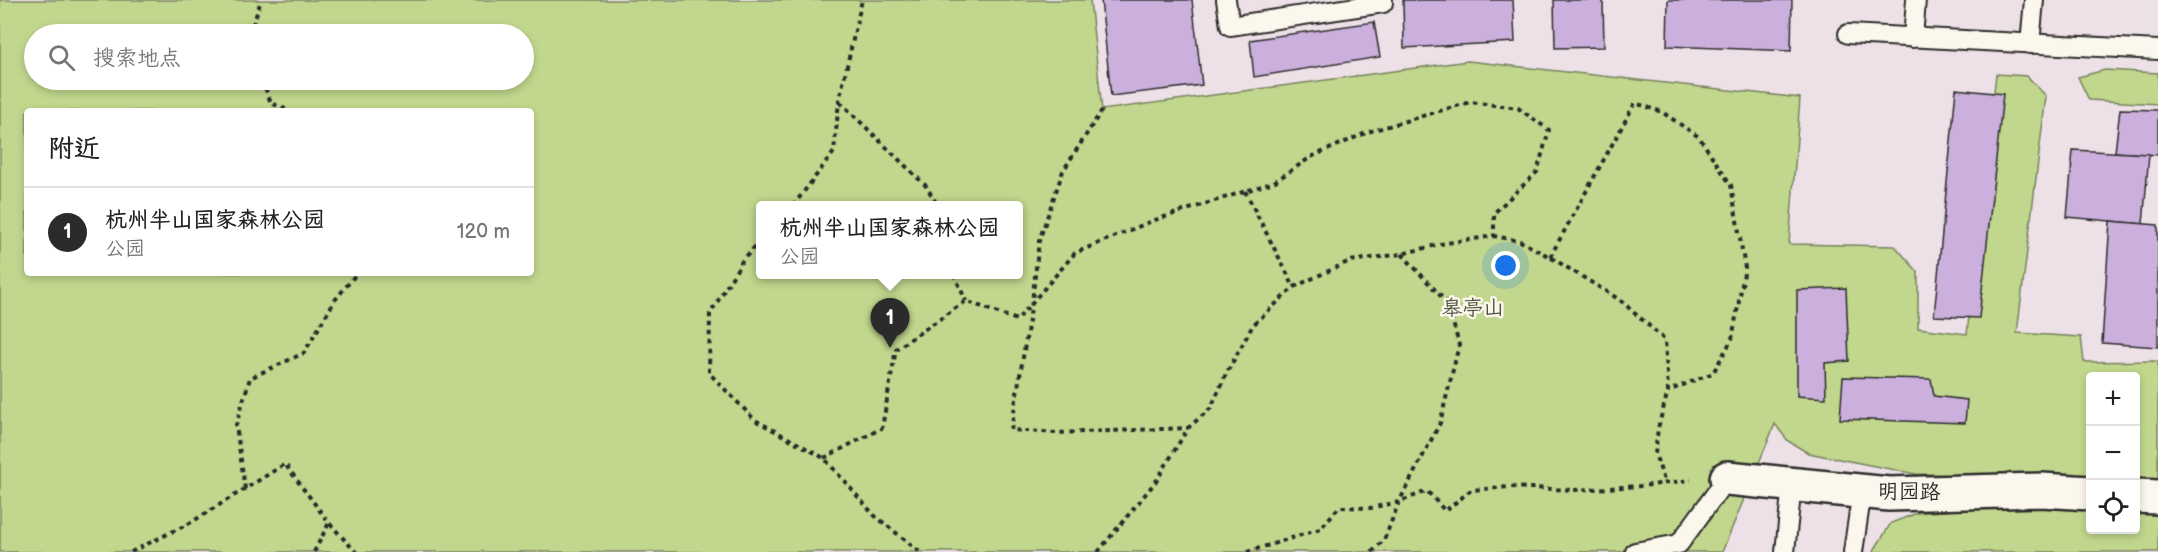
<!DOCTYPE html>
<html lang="zh">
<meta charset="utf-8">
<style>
body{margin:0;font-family:"Balsamiq Sans","LXGW WenKai TC",sans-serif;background:#f2f2f2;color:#222}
.controls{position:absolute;right:18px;bottom:18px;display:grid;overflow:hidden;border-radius:6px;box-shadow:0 3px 9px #0003}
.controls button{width:54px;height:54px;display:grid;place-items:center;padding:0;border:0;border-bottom:2px solid #e0e0e0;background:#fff;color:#222;font:30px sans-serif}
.you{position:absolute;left:1506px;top:266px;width:21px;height:21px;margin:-15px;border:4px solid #fff;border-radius:50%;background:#1a73e8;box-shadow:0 0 0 9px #1a73e833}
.badge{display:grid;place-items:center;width:39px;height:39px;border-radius:50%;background:#2b2b2b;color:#fff;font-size:20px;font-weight:700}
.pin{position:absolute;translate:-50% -50px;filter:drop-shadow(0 2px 3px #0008)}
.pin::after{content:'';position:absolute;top:32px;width:21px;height:18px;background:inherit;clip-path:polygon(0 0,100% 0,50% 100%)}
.popup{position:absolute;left:756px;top:201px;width:267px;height:78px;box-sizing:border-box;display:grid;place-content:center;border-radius:6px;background:#fff;filter:drop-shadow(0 2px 4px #0005);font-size:20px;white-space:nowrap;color:#767676}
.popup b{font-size:22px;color:#222}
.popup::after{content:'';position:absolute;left:50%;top:100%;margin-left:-12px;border:12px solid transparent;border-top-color:#fff}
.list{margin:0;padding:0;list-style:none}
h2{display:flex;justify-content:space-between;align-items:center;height:78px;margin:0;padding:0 24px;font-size:26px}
h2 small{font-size:20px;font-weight:400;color:#767676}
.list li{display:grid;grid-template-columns:39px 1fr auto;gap:18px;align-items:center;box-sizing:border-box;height:90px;padding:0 24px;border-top:2px solid #e0e0e0}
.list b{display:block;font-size:22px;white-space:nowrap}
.list p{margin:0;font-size:20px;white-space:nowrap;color:#767676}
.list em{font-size:20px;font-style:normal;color:#767676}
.icon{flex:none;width:33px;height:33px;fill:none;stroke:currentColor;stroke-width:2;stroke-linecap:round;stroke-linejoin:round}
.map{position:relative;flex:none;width:2158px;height:552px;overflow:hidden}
.search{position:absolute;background:#fff;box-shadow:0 3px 9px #0003;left:24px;top:24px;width:510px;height:66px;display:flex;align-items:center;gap:15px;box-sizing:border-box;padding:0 21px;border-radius:33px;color:#767676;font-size:22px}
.panel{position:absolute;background:#fff;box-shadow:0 3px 9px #0003;left:24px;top:108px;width:510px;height:168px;border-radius:6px}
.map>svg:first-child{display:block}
</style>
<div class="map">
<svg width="2158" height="552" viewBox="0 0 2158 552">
<rect width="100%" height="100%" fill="#ede1e7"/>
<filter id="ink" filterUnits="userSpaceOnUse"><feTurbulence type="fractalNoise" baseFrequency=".0167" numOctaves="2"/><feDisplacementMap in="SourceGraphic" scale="12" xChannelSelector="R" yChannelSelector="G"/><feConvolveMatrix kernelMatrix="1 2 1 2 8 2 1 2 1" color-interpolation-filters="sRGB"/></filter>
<g filter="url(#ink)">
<g fill="#c1d78d" stroke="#76815c" stroke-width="1.5" fill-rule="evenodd">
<path d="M0 0H1090L1102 110 1468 61 1800 98 1789 244 1895 246 1918 272V328L1967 334 1996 74 2027 76 2046 96 2017 333 2081 337 2084 362 2158 361V480L2136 479V376H2090V478L1916 474 1808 453 1788 441 1775 424 1722 552H0ZM34 34H524V80H34ZM27 111H531V273H27ZM761 206H1019V274H761Z"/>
<polygon points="2105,70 2158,73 2158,104 2089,100 2078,77"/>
<polygon points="2037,504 2090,508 2090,530 2136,530 2136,511 2158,513 2158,552 1873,552 1891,523 1917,513"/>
</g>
<g fill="#cbafdc" stroke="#2b2b2b" stroke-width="1.5">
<polygon points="1101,0 1192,0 1202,85 1111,96"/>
<polygon points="1403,0 1513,0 1515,42 1404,48"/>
<polygon points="1554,0 1603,0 1604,47 1555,48"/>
<polygon points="1668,0 1792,0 1791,51 1667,46"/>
<polygon points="1374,22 1380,57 1254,77 1250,40"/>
<polygon points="1956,89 2003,94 1979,318 1934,316"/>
<polygon points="2120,109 2158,110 2158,155 2115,152"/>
<polygon points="2073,150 2149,154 2143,224 2067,217"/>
<polygon points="2110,221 2158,225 2158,347 2102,343"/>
<polygon points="1846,288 1849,361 1825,363 1826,398 1797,396 1797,290"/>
<polygon points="1843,377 1931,379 1934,396 1967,400 1965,423 1840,419"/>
</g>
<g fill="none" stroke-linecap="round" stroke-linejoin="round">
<defs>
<g id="service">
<polyline points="1226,0 1230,26 1383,3 1383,0"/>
<polyline points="1848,34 2158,50"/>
<polyline points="1913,38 1916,0"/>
<polyline points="2030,44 2034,0"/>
<polyline points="1635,552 1679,544 1727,478"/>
<polyline points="1785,552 1792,484"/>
<polyline points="1853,552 1862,491"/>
</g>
<g id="minor">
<polyline points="1727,478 1889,494 2042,490 2090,493"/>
<polyline points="2136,496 2158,497"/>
</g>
</defs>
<use href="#service" stroke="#2b2b2b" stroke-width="22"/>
<use href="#minor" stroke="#2b2b2b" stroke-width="38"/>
<g stroke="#2b2b2b" stroke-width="4" stroke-dasharray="4.5 4.5" stroke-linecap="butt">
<polyline points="250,34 261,0"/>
<polyline points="262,80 271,103 290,111"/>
<polyline points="840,102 926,186 938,206"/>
<polyline points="1102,110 1063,171 1039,241 1032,302 1011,430 1057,433 1188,428"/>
<polyline points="1245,191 1294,287"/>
<polyline points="793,206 834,152 839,101 862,0"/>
<polyline points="761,240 742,261 710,314 709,373 755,420 824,458 874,515 920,552"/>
<polyline points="1550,257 1635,103 1662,112 1699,137 1731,185 1745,268 1732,339 1713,373 1668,391"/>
<polyline points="954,274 966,301"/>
<polyline points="824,458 882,428 896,349 966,301 1017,320 1075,253 1152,221 1274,182 1311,157 1368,132 1470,102 1518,108 1549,130 1537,172 1494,213 1494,236"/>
<polyline points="245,489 236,425 250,378 304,353 335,300 357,273"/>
<polyline points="131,552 190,523 285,464 329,523 356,552"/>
<polyline points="314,552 329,523"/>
<polyline points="1098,552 1157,480 1188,428 1211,408 1225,376 1253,325 1294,287 1350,261 1402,254 1440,244 1494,236 1520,241 1550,257 1620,300 1665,340 1668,391 1658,428 1655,454 1665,483"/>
<polyline points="1247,552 1320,529 1339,507 1370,508 1399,502 1427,491 1445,511 1471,490 1510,487 1574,490 1642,486 1691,480"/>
<polyline points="1372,552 1384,540 1399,502 1440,423 1459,345 1448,304 1402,254"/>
</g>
<use href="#service" stroke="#fbf7ec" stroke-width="18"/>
<use href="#minor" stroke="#fbf7ec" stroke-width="33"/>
</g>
</g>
<g text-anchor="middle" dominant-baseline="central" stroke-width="5" stroke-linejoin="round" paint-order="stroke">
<g font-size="21" fill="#505644" stroke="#fbf7ec">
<text x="1473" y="308">皋亭山</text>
</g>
<g font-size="21" fill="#2b2b2b" stroke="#fbf7ec">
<text transform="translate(1909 492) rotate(1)">明园路</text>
</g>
</g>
</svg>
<div class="controls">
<button>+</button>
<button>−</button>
<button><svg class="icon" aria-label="locate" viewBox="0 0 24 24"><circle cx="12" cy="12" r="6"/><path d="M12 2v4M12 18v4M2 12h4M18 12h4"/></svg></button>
</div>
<div class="you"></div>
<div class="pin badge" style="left:890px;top:348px">1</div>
<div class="popup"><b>杭州半山国家森林公园</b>公园</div>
<div class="search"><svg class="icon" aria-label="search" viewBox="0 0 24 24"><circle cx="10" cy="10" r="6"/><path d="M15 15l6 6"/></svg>搜索地点</div>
<section class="panel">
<h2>附近<small></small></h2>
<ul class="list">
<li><span class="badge">1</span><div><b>杭州半山国家森林公园</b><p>公园</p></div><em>120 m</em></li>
</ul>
</section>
</div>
